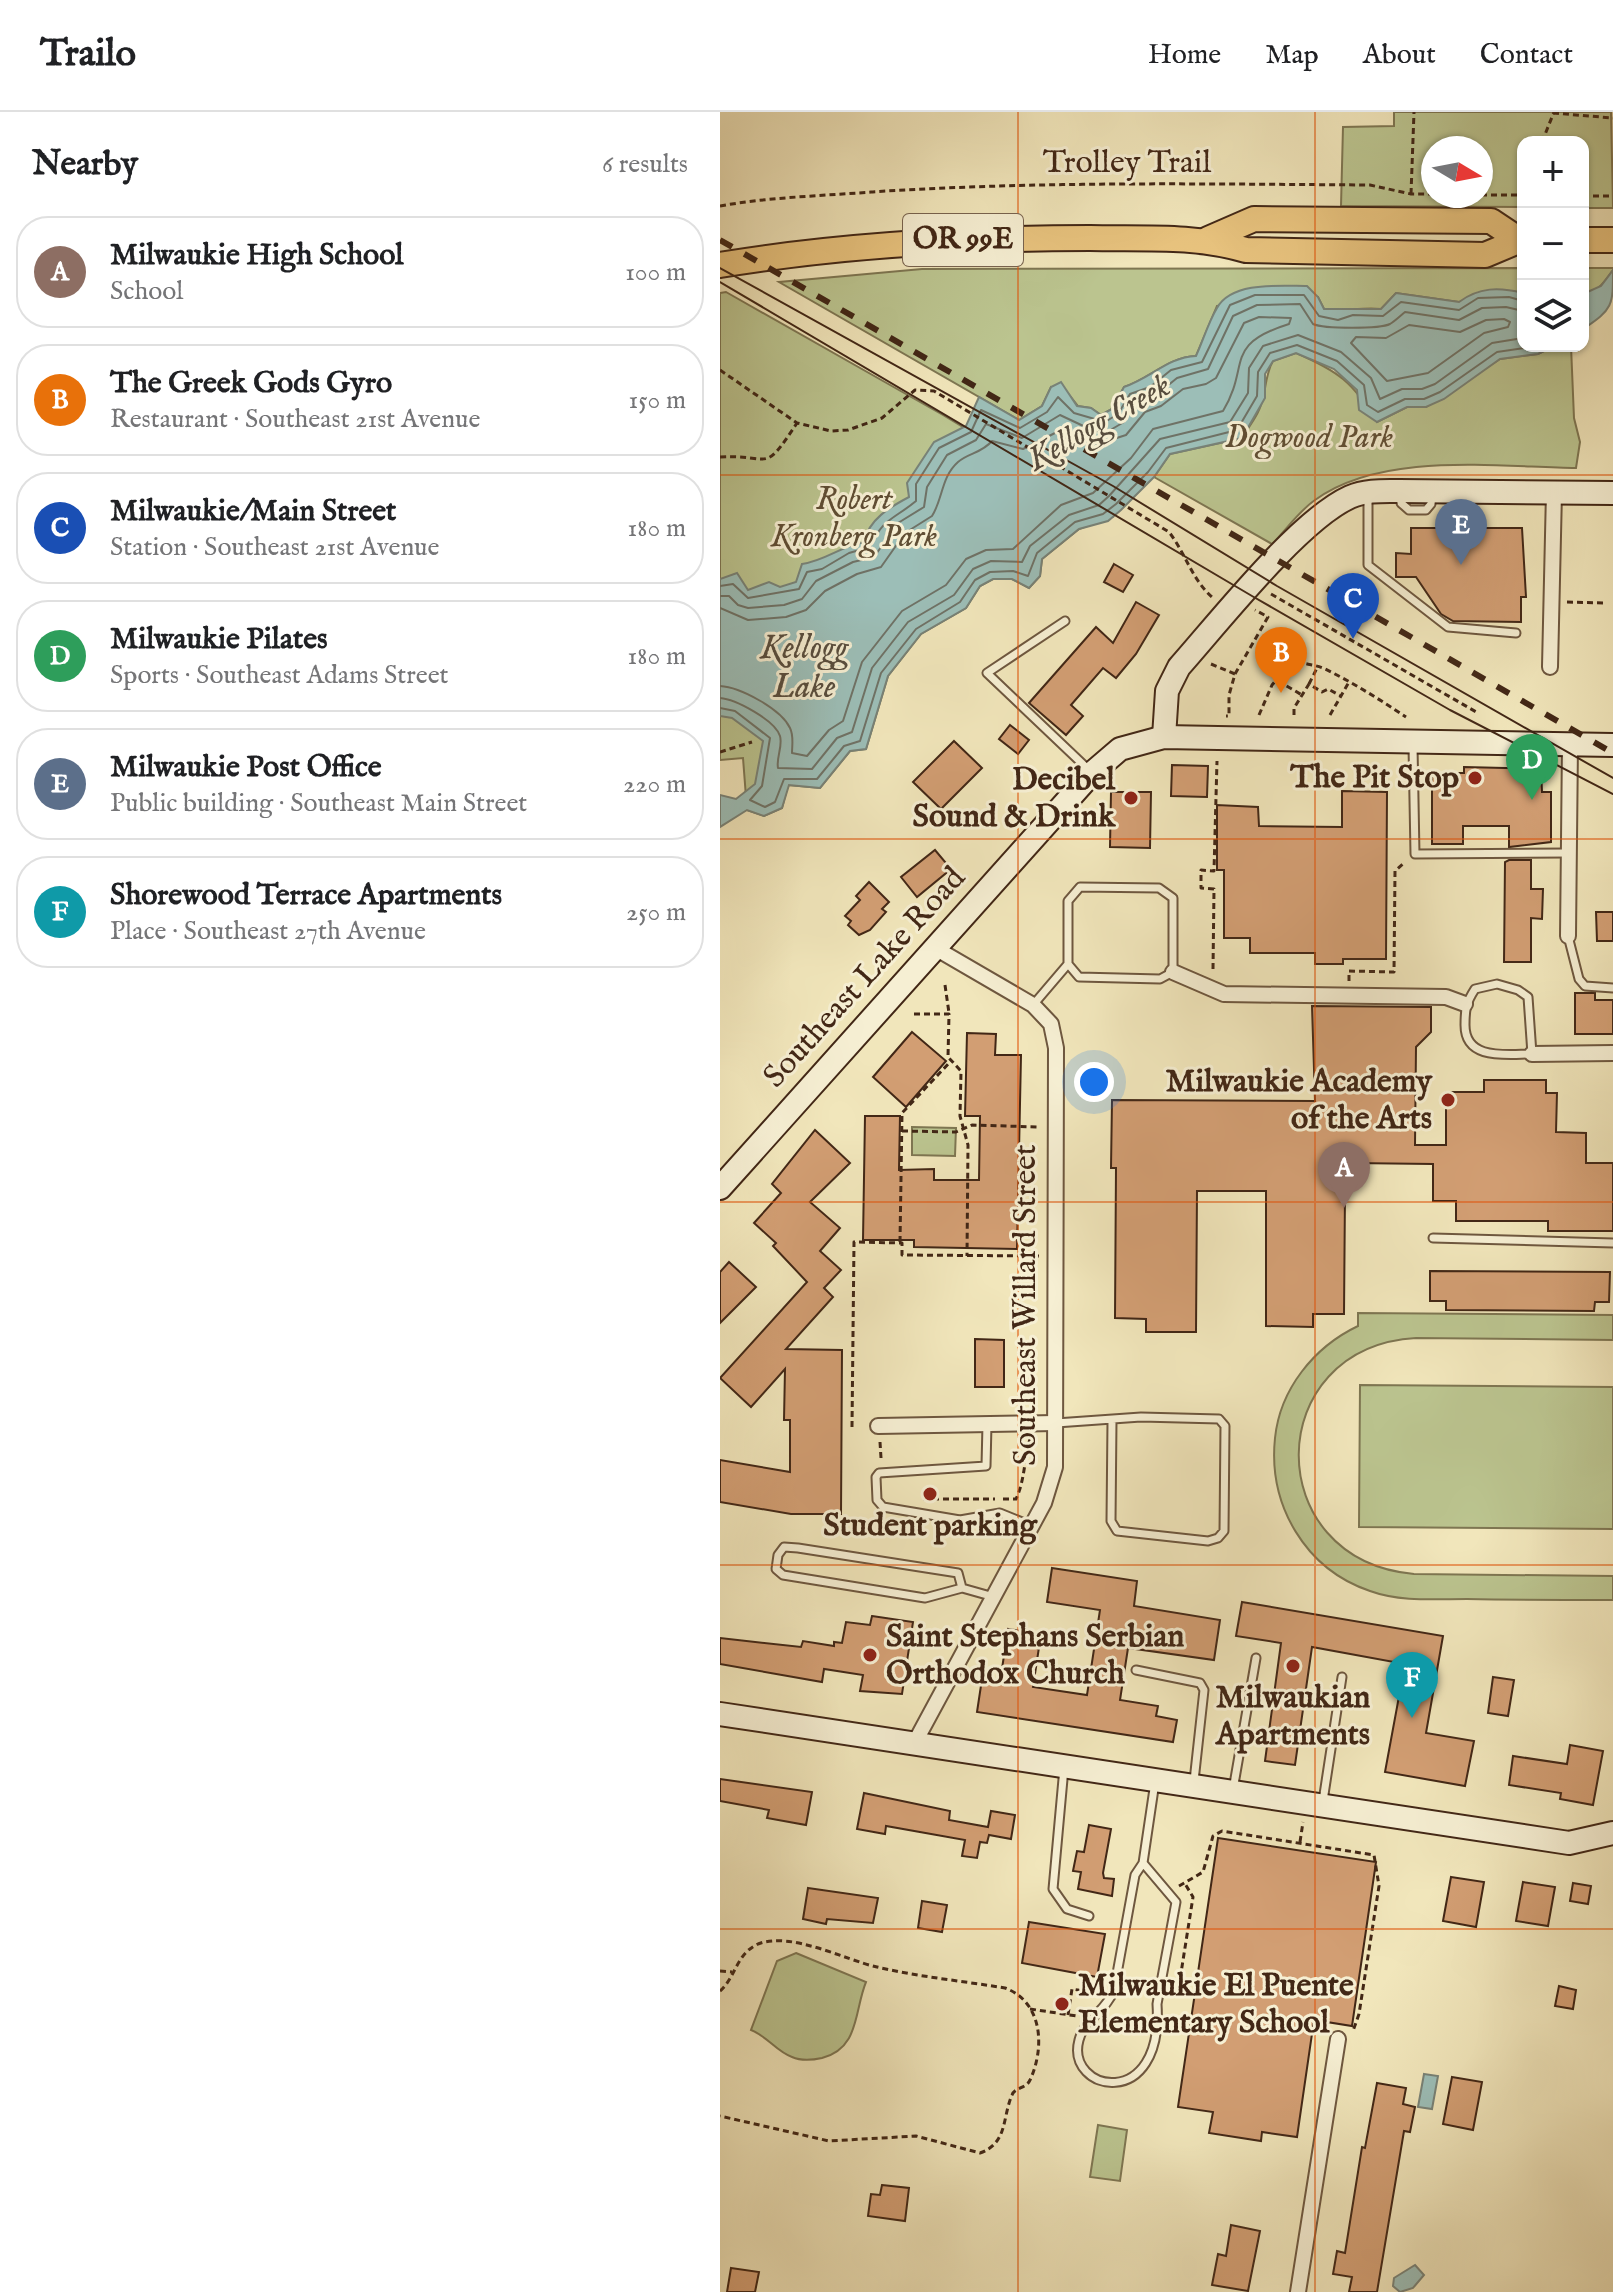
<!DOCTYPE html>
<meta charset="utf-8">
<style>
body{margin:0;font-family:"IM FELL English",serif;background:#f2f2f2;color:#202124}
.controls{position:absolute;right:24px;top:24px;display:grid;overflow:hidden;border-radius:16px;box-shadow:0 2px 6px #0004}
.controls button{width:72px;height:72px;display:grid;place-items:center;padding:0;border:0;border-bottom:2px solid #e0e0e0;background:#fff;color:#202124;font:40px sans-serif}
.compass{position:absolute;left:701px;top:24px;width:72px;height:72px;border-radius:50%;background:#fff;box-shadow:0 2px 6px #0004;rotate:100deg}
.you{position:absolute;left:374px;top:970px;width:28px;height:28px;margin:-20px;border:6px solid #fff;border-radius:50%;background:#1a73e8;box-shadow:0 0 0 12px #1a73e833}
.badge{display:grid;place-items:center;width:52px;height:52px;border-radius:50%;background:#8f2418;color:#fff;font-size:26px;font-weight:700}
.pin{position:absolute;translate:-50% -66px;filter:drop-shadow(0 2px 4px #0008)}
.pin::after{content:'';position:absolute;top:42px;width:28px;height:24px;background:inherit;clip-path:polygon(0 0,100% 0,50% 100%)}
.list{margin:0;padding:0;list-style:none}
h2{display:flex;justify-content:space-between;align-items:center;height:104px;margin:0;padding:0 32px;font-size:34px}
h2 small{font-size:26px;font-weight:400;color:#757577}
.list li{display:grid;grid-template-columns:52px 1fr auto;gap:24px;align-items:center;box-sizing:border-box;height:112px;margin:0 16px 16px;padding:0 16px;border:2px solid #e0e0e0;border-radius:32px}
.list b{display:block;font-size:30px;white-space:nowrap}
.list p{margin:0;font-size:26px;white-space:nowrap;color:#757577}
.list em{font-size:26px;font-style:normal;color:#757577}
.icon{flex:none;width:44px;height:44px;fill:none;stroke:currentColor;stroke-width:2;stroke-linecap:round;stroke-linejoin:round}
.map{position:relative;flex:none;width:893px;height:2180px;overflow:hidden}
header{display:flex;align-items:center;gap:48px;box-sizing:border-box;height:112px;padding:0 40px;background:#fff;border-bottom:2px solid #e0e0e0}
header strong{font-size:38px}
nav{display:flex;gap:44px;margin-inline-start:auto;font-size:28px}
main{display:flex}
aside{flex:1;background:#fff}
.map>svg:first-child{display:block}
</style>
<header>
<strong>Trailo</strong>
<nav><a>Home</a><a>Map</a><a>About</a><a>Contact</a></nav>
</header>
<main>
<aside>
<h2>Nearby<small>6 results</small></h2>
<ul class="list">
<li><span class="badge" style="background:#8d6e63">A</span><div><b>Milwaukie High School</b><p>School</p></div><em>100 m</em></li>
<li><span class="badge" style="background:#e8710a">B</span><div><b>The Greek Gods Gyro</b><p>Restaurant · Southeast 21st Avenue</p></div><em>150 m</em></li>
<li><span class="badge" style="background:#1a4fb4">C</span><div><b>Milwaukie/Main Street</b><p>Station · Southeast 21st Avenue</p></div><em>180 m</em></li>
<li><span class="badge" style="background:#2e9e5b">D</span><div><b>Milwaukie Pilates</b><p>Sports · Southeast Adams Street</p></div><em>180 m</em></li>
<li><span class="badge" style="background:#5c6f8a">E</span><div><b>Milwaukie Post Office</b><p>Public building · Southeast Main Street</p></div><em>220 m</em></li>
<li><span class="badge" style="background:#0f9aa8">F</span><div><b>Shorewood Terrace Apartments</b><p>Place · Southeast 27th Avenue</p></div><em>250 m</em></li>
</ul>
</aside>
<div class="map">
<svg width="893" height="2180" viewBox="0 0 893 2180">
<rect width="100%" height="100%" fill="#f1e6bb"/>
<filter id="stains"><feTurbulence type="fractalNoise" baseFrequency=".0025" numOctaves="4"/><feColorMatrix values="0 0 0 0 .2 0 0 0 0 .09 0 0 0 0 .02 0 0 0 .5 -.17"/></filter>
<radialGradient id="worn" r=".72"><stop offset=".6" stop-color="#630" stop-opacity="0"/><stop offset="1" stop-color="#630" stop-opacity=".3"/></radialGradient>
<g fill="#bbc48f" stroke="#7e7652" stroke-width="2" fill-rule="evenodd">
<path d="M674 0H891L893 96H863V30H803V95L621 94 623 15 674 14ZM713 36H761V84H713Z"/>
<path d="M803 156V181L739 190 676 181 661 197C641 195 621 200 604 197L598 185 497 194 476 244C448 245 431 266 404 275L392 297 381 303 371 296 358 294 347 280 331 275 322 294 299 308 59 170 202 157Z"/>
<path d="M863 156H893V158C885 169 877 182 863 182Z"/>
<polygon points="6,180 223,303 392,405 359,417 322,447 320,464 309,476 292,467 273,467 260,474 246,496 201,522 168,564 146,637 130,639 100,676 68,673 62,696 44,704 27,698 23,646 0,648 0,181"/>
<path d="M834 234H851L854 306 860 330 856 356C777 355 662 339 595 388 579 399 566 418 552 432L434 365 450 342 522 326C527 317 535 308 539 298 547 281 544 264 553 249L576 241C618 259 633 270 657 310L687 295H706L780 247 818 242Z"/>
<polygon points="192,1015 236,1016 235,1044 192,1043"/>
<path d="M638 1201 893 1203V1228L696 1226C541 1235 539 1448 694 1462L893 1464V1488C844 1488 795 1488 747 1487 715 1487 680 1490 650 1479 585 1457 548 1393 555 1326 560 1277 594 1235 638 1214Z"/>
<polygon points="640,1273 893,1275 893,1417 639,1415"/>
<path d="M76 1841 146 1870C134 1899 140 1936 102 1946 93 1948 81 1949 72 1945 57 1940 47 1924 31 1918L57 1849Z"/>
<polygon points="378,2013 407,2018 400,2069 370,2065"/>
</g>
<g fill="#9cbeb7" stroke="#788277" stroke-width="2">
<path d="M893 158C893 194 893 197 863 217V182L881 174Z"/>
<path d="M587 174 598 185 604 197H661L676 181 739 190C759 175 779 175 803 181V234H834L818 242 780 247 724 287 706 295H687L657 310 639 298 637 278 614 257 576 241 553 249 545 262V286L522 326 450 342 434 365 401 398 388 409 359 417 322 447 320 464 309 476 292 467H273L260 474 246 496 201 522 168 564 146 637 130 639 100 676 69 673 62 696 44 704 27 698 0 715V683L16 687 35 672 43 629 12 606 0 604V467L17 461 28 478 49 470 60 475 76 470 82 452C105 449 121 434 144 430 149 407 170 395 189 385L187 371 214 330 246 314 259 285 299 308 322 294 331 275 341 270 357 294 371 296 381 303 392 297 404 275C431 266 448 245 476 244 483 229 488 211 497 196 512 169 561 174 587 174Z"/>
<polygon points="704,1962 718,1964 712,1997 698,1995"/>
<polygon points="695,2153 704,2163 693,2176 680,2180 673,2174 674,2166"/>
</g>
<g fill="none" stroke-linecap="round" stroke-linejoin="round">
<g stroke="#6f7266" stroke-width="2">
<polygon points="784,207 790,210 788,215 764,221 708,261 667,269 631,231 636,225 666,226 689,213 740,220 766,208"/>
<path d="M0 474 13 472 28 486 79 477 87 460 102 457 129 441 150 435C163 406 173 408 196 389V372L219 336 251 320 261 298 300 316 327 300 338 285 354 301 385 310 398 302 410 282 430 275 451 258 482 250 510 193 535 183H584L599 204 618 208 633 203 663 204 681 190 739 198 758 186 789 185 803 189"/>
<path d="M0 484H9L18 493 28 496 64 493 82 487 96 469 133 450 154 445 178 411 204 395 207 375 227 343 256 328 266 312 302 326 340 303 374 319 387 320 404 310 417 290 435 284 457 266 488 257 513 204 537 193 580 192 593 212C604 217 660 217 670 212 675 209 680 204 685 200L739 208 762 196 786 195 803 199"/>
<path d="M0 496 28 508 66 505 86 498 105 479 137 462 161 455 185 421 212 404C223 387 221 365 238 350 248 341 262 341 272 329L303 337 339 319 378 332 406 323 425 300 441 294 463 277 486 272 496 266 524 211 539 205 571 206 569 212C502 233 531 253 503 299L433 317 411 346 373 381 341 393 293 437 266 438 246 447 226 473 182 499 142 550 123 609 109 618 87 644 72 641C72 633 74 624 70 616 61 597 20 575 0 574"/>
<path d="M0 586C15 587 55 608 60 624 63 634 56 646 58 656L92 657 117 626 132 620 152 556 188 510 234 483 253 457 271 449 302 450 310 434 349 403 379 393 389 384 440 327 510 310 528 281 529 256 543 234 578 223 621 240 651 266 660 287 682 277H702L715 272 772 231 803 226"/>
<polyline points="0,596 15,599 50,626 42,674 30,688 45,695 55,690 64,667 97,667 124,634 140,629 161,561 196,517 240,490 255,468 270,460 293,459 308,464 317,441 355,410 383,402 396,392 428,360 446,336 517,318 537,284 538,260 550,241 577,233 617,249 644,273 647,293 658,300 685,287 704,287 720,280 777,240 817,234"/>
</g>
</g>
<g fill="#d29e73" stroke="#422716" stroke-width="2">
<polygon points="691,416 802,416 806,485 801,485 801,510 733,509 721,502 696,465 676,465 676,441 691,442"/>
<polygon points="394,452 413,463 403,480 384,470"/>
<polygon points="416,490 439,503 416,542 396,566 383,556 351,593 363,604 346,623 309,591 376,515 393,531"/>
<polygon points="290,613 309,628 298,642 279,627"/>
<polygon points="234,629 262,656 221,697 193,670"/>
<polygon points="452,653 488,654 487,685 451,684"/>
<polygon points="744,655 821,657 822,680 831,680 831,730 789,735 789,714 743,714 743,732 712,732 712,661 744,661"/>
<polygon points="622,679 667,680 666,847 623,847 623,852 595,852 595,841 530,841 530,826 504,826 504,758 497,758 497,693 538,695 539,714 622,715"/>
<polygon points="391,680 431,680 430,736 390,735"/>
<polygon points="215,738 231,757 197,785 181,765"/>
<polygon points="789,748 811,748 811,777 823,777 822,807 811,806 811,850 784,850 785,750"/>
<polygon points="149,770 169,790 162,797 166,800 150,818 139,823 128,813 131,809 125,804 140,788 136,784"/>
<polygon points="876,800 893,800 893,829 877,829"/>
<polygon points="855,881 875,881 875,888 893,888 893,922 855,922"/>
<polygon points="592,894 711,895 711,920 696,935 695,1033 726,1033 726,980 764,980 764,968 826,968 826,981 837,981 836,1020 866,1021 866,1051 893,1051 893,1119 828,1119 828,1109 736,1109 736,1089 713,1089 713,1052 631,1051 631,1080 625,1080 624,1202 593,1202 593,1215 546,1214 546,1079 477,1079 476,1220 426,1220 426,1207 395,1206 396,1056 391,1056 392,988 595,989"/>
<polygon points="192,920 226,949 186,995 153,965"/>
<polygon points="247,921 276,922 275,943 301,943 297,1137 194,1135 194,1128 143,1128 145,1004 180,1004 179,1058 214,1057 214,1068 259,1068 260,1004 245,1004"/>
<polygon points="95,1018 130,1051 90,1090 120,1116 100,1139 121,1158 104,1176 113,1185 66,1237 122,1238 121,1402 71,1402 0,1390 0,1348 70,1360 70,1308 64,1308 65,1257 31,1295 0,1266 87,1170 53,1134 56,1131 34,1111 61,1081 52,1072"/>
<polygon points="9,1150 36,1175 0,1211 0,1160"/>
<polygon points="710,1159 890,1160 889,1190 875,1190 874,1199 726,1198 726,1189 710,1189"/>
<polygon points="255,1227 284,1228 284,1275 255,1275"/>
<polygon points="332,1456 417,1469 414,1494 500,1508 494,1548 408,1536 400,1588 438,1594 436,1604 457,1608 453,1630 257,1600 262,1567 280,1570 288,1517 321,1522 313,1575 367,1583 380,1498 327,1490"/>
<polygon points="522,1490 723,1524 706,1621 754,1629 745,1674 665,1660 685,1552 592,1535 575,1653 545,1649 561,1531 516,1524"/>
<polygon points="152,1504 193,1510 182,1582 140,1579 143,1563 104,1557 102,1570 0,1552 0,1526 81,1535 83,1529 114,1534 114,1530 122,1531 126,1510 150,1513"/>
<polygon points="773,1565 794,1568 788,1604 768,1601"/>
<polygon points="850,1633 883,1639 873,1693 840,1687 841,1681 789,1673 793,1644 847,1652"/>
<polygon points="0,1667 92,1680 86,1713 47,1706 49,1698 0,1689"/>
<polygon points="144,1681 230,1699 229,1708 268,1715 271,1699 295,1703 291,1727 269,1723 267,1731 260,1730 257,1746 242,1744 245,1728 166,1714 165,1722 137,1717"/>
<polygon points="369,1713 391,1717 383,1761 384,1766 394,1767 392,1784 358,1777 361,1760 353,1759 357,1739 364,1740"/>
<polygon points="498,1726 656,1750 632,1914 594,1908 577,2025 542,2020 541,2029 489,2021 493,2000 458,1995"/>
<polygon points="731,1765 764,1770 756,1815 723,1809"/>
<polygon points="803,1770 835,1775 828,1814 796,1809"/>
<polygon points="853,1771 871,1774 868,1792 850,1789"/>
<polygon points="88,1776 158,1786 153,1811 107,1807 106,1812 83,1807"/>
<polygon points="202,1789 227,1793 222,1820 198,1816"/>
<polygon points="309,1810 385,1822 377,1865 302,1851"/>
<polygon points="839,1874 856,1878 853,1897 835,1894"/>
<polygon points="732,1965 762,1970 753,2018 723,2012"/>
<polygon points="657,1971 686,1976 683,1992 695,1995 690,2020 684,2019 657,2180 629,2180 632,2165 613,2162 617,2139 625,2141 642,2035 645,2036"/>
<polygon points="162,2073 189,2076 185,2109 148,2104 151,2082 160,2083"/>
<polygon points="511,2113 540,2119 528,2179 492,2173 498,2142 506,2144"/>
<polygon points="11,2156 39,2160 35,2180 7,2180"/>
</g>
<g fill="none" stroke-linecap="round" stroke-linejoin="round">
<defs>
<g id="lane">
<polyline points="680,381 681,391 689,398 706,398 711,392 712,383"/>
<polyline points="648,382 648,453 728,515 796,521"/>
<polyline points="345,509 267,561 370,659"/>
<polyline points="693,634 695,742 848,741"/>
<polyline points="848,824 859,867 865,874 893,876"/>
<path d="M777 872 798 878 808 885 812 942C787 942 745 949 745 913 745 897 746 891 755 877Z"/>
<polyline points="313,893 348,852 348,789 360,775 439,776 453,786 453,860 440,867 359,865 348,852"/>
<polyline points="713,1126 893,1131"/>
<polyline points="336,1311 421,1305 499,1307 505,1314 504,1419 498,1426 488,1429 397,1419 391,1409 392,1309"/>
<polyline points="267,1312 266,1354 159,1361 156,1365 157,1388 163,1395 240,1408 280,1401 312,1414"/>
<polyline points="242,1476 238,1461 78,1436 64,1435 58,1443 56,1457 63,1463 205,1486 242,1476 274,1485"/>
<polyline points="416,1558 480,1571 484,1578 474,1669"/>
<polyline points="344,1656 333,1777 347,1797 369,1804"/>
<polyline points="513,1678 536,1546"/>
<polyline points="603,1689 622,1565"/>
<path d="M423 1751 456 1790 437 1892C444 2001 345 1980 359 1928 364 1908 387 1898 394 1878L415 1763 423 1751 435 1670"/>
</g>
<g id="street">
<polyline points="830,555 834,380"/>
<polyline points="848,824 850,632"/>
<polyline points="453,860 504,882 726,885 745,892"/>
<polyline points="812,942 893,941"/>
<polyline points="158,1314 334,1311"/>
<polyline points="194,1632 324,1391 335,1355 336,936 331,912 313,893 215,836"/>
<polyline points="578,2180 618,1927"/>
</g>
<g id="secondary">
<path d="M444 625 447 579 459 555C499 510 579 408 630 385 646 378 663 379 679 379L893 381"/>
<polyline points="0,1076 372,661 400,637 444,625 893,633"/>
<polyline points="0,1602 849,1731 893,1721"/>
</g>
<g id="primary">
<polyline points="488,127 534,107 771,109 798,127"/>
<polyline points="863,128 893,128"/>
<path d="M0 153C122 133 246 126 370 126 423 127 475 123 526 138L765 143 803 127"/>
</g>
</defs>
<use href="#lane" stroke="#6e573f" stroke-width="11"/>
<use href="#street" stroke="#6e573f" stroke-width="18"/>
<use href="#secondary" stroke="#422716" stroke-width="26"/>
<use href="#primary" stroke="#422716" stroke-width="28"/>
<g stroke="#422716" stroke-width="3" stroke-dasharray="6 4" stroke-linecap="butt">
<polyline points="833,1 893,6"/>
<polyline points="822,30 834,0"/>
<polyline points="691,82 694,0"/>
<polyline points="761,83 803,83"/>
<polyline points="863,84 893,84"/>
<path d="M0 94C50 85 101 84 151 80 317 69 484 72 650 73L691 82H713"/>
<path d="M0 258 77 311 111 319 128 318 162 306 195 278 214 279 449 420C466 442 472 468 493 486"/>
<path d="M0 345C53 342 42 364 77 311"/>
<polyline points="551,482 758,601"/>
<polyline points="847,490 885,491"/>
<polyline points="491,552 515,562 509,583 509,604 506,604"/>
<polyline points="515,562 548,505 535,498"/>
<polyline points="558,569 582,583"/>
<polyline points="589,572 598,554"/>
<path d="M539 603 552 573 574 547C584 553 593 552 603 556 632 570 659 587 686 605"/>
<polyline points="574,603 574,596 589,572 602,580 608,577 621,584"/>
<polyline points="610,603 629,570"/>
<polyline points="0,640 32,630"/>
<polyline points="493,857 494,777 481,776 481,758 494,759 497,649"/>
<polyline points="629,869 629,859 674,860 675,759 685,750"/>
<polyline points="225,873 229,901"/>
<polyline points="194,902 229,902 228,945 241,959 240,1004 248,1033 247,1144"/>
<polyline points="182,1019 236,1020 252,1013 319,1015"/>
<polyline points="180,1130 182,1001 231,949"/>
<polyline points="132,1315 134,1130 182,1131 182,1143 319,1144"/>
<polyline points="160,1330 161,1346"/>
<polyline points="203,1387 275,1387"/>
<path d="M283 1387H296C305 1368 304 1347 310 1327"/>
<polyline points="580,1730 583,1710"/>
<polyline points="459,1774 483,1760 493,1724 502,1719 654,1743 659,1774 639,1902 633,1919"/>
<polyline points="0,1859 12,1860"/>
<polyline points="408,1873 428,1875"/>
<path d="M0 1879C16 1865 16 1842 38 1832 71 1819 125 1848 157 1855 199 1865 243 1869 285 1876 323 1890 325 1936 310 1968 306 1977 295 1975 292 1983 282 2006 288 2031 260 2041L196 2024 109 2029 0 2004"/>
<polyline points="452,1879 458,1880 473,1785 464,1770"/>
<polyline points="310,1897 357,1904"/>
<polyline points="348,1903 352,1877 376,1881"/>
</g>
<use href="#lane" stroke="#f6efd3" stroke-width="7"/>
<use href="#street" stroke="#f6efd3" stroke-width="14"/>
<use href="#secondary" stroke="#f6efd3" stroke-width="22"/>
<use href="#primary" stroke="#e8c37e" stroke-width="24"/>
<g stroke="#422716" stroke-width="2">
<polyline points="0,156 393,374 557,474 893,666"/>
<polyline points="0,170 532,484 730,598 893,682"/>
</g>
<polyline stroke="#422716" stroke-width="6" stroke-dasharray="14 14" stroke-linecap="butt" points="0,128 893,641"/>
</g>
<path fill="none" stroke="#e0560c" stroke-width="2" stroke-opacity="0.55" d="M298 0V2180M595 0V2180M0 363H893M0 727H893M0 1090H893M0 1453H893M0 1817H893"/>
<g fill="#8f2418" stroke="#f6efd3" stroke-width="3">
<circle cx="755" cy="666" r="8"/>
<circle cx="411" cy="686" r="8"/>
<circle cx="728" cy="988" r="8"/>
<circle cx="210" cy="1382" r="8"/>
<circle cx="150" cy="1543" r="8"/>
<circle cx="573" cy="1554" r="8"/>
<circle cx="342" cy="1892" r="8"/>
</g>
<g text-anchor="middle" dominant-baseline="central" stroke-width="6" stroke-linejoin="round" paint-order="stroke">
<rect fill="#f6efd3" stroke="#78634f" stroke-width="2" x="183" y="102" width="120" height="52" rx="6"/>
<g font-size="30" font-weight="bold" fill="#422716">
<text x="243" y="128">OR 99E</text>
</g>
<g font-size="32" fill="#422716" stroke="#f6efd3">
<text x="407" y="51">Trolley Trail</text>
<text transform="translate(145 866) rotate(-48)">Southeast Lake Road</text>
<text transform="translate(306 1193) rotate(-90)">Southeast Willard Street</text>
</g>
<g font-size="32" font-style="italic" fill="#604e34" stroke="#f6efd3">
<text x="589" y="326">Dogwood Park</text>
<text x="134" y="388">Robert<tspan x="134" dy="37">Kronberg Park</tspan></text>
</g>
<g font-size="32" font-weight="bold" fill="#422716" stroke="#f6efd3" text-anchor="end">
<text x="739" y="666">The Pit Stop</text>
<text x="395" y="668">Decibel<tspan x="395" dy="37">Sound &amp; Drink</tspan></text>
<text x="712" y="970">Milwaukie Academy<tspan x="712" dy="37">of the Arts</tspan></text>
<text x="210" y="1414" text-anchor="middle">Student parking</text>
<text x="166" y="1525" text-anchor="start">Saint Stephans Serbian<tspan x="166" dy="37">Orthodox Church</tspan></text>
<text x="573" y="1586" text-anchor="middle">Milwaukian<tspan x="573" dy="37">Apartments</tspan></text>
<text x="358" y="1874" text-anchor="start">Milwaukie El Puente<tspan x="358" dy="37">Elementary School</tspan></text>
</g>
<g font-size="34" font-style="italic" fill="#584d3e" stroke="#f6efd3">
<text transform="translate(379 311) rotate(-30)">Kellogg Creek</text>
<text x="84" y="536">Kellogg<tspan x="84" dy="39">Lake</tspan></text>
</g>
</g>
<rect width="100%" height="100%" filter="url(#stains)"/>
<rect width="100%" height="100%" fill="url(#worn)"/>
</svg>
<div class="controls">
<button>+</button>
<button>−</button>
<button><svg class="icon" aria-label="layers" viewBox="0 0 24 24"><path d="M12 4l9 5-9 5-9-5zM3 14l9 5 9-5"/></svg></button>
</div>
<svg class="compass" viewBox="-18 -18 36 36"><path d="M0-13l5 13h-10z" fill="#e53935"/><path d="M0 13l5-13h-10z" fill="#757577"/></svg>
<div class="you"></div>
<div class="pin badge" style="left:624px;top:1096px;background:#8d6e63">A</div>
<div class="pin badge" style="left:561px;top:581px;background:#e8710a">B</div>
<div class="pin badge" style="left:633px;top:527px;background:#1a4fb4">C</div>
<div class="pin badge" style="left:812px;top:688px;background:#2e9e5b">D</div>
<div class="pin badge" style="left:741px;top:453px;background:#5c6f8a">E</div>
<div class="pin badge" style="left:692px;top:1606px;background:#0f9aa8">F</div>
</div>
</main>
